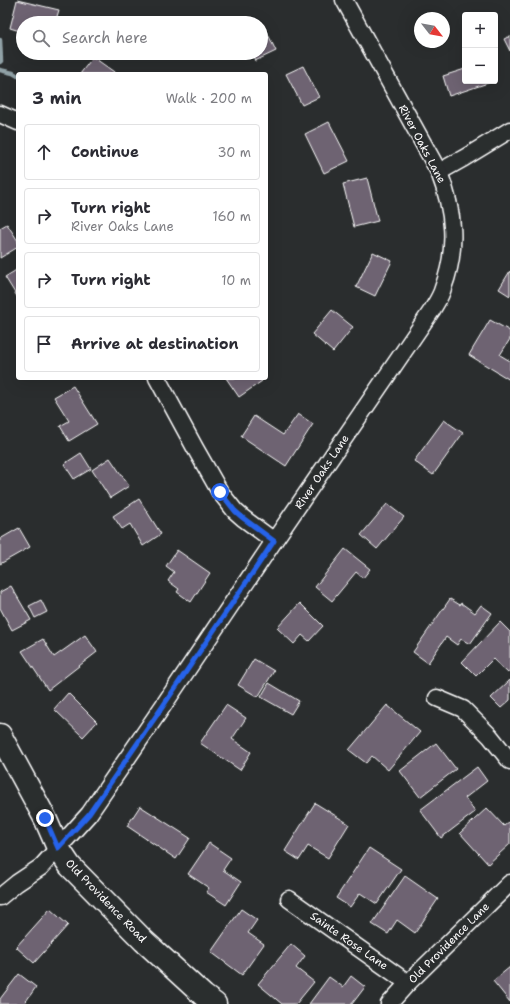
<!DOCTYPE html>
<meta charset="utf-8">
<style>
body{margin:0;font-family:"Shantell Sans",sans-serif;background:#f7f7f7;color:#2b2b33}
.controls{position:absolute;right:12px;top:12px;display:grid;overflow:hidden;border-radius:4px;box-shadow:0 4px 16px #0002}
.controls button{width:36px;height:36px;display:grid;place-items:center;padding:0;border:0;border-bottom:1px solid #e1e1e2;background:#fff;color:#2b2b33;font:20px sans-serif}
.compass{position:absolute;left:414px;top:12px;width:36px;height:36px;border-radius:50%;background:#fff;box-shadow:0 4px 16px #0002;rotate:121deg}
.stop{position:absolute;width:12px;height:12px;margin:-9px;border:3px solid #2563eb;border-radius:50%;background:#fff}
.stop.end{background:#2563eb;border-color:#fff;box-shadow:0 1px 4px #0008}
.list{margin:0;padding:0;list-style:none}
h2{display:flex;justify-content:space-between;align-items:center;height:52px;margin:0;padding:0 16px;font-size:17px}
h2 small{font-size:13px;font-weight:400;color:#7c7c81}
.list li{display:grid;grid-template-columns:26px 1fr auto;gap:12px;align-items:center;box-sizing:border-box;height:56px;margin:0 8px 8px;padding:0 8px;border:1px solid #e1e1e2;border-radius:4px}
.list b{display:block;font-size:15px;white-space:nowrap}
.list p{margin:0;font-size:13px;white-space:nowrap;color:#7c7c81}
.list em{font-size:13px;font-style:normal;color:#7c7c81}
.icon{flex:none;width:22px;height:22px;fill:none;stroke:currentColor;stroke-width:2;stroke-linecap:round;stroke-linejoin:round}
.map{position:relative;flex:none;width:510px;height:1004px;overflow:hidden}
.search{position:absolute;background:#fff;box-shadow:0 4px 16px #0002;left:16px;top:16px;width:252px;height:44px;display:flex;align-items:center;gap:10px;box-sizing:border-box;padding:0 14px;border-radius:22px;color:#7c7c81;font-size:15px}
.panel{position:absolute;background:#fff;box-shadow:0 4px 16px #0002;left:16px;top:72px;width:252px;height:308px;border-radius:4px}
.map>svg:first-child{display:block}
</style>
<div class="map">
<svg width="510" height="1004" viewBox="0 0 510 1004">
<rect width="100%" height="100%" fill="#2a2d2e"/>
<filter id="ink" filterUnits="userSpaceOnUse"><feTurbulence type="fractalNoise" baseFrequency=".025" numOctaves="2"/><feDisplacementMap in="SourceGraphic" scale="8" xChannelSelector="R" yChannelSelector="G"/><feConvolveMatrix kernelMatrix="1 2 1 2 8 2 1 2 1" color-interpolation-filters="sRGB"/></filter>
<g filter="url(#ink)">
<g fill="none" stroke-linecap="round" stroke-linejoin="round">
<g stroke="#91a2a7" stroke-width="4.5">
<polyline points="0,40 1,61 0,62"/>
<polyline points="0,70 13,73 18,76"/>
</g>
</g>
<g fill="#6e6372" stroke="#fff">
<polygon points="17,0 59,10 55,23 23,23 23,32 10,28"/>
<polygon points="263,24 276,51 255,61 252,53 261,53 261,25"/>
<polygon points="510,36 510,51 504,39"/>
<polygon points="93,57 117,74 80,74"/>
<polygon points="303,66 319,97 302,105 286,74"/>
<polygon points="465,69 465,81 490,81 491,82 449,96 443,76"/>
<polygon points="329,122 349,161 324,173 305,134"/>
<polygon points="367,178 378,221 354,227 343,184"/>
<polygon points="7,224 18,241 18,247 0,258 0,228"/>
<polygon points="373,252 392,261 375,296 356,287"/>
<polygon points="18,269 18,298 5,277"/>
<polygon points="510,271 510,296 499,289"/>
<polygon points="332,310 353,327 333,352 312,334"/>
<polygon points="490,320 510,331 510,339 500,355 510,361 510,380 469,355"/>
<polygon points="226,378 259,378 262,381 239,397"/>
<polygon points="73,386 97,424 69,441 60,426 69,421 54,397"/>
<polygon points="298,414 313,424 286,466 241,436 254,416 283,435"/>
<polygon points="444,420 463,433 433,475 414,461"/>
<polygon points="81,453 91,469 74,479 64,464"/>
<polygon points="110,458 129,486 110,498 92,470"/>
<polygon points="139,499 161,534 143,546 130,524 122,529 113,516"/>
<polygon points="387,504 404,517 377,549 361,535"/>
<polygon points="19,528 30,547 0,564 0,539"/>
<polygon points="345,549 370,569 363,578 356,572 332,601 315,587"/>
<polygon points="177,550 210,573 191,602 177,592 179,589 168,581 174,572 166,566"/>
<polygon points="11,586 31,620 12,630 0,608 0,592"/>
<polygon points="450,599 460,605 461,603 475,613 481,605 492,613 470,644 461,639 457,645 446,637 428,663 413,652"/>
<polygon points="41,600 47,612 35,618 29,606"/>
<polygon points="300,603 323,626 309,641 302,635 294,644 277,628"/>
<polygon points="500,622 510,632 510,670 508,673 493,659 476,676 462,662"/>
<polygon points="85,635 97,652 48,690 22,651 43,639 54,657"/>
<polygon points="254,659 274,671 258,697 238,685"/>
<polygon points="510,680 510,700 501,708 491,698"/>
<polygon points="269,683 299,701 291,714 261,697"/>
<polygon points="68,693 97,722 83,737 54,709"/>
<polygon points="226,705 246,718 232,739 251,752 240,770 200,743"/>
<polygon points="387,705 420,732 388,770 372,756 366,763 349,750"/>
<polygon points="436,743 456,769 420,797 400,771"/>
<polygon points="477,767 487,781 465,798 475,812 441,838 420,810"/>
<polygon points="315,803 349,824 328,858 308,846 299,860 285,851"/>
<polygon points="140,806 190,838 176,859 127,826"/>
<polygon points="487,808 504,826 510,821 510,844 488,864 460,833"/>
<polygon points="209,843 231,858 223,870 241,882 226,905 206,892 209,888 188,874"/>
<polygon points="369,848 401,869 377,904 360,893 350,907 336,898"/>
<polygon points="405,876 438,899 415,933 397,920 388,934 372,924"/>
<polygon points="50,909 68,925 34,963 16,947"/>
<polygon points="241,909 257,920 248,933 264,944 242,975 211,952"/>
<polygon points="291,944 305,956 296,968 314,982 296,1004 282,1004 258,984"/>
<polygon points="510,967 510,1002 493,981"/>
<polygon points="19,974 36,987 24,1004 0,1004 0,999"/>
<polygon points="351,976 365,987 352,1004 309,1004 329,977 343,987"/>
</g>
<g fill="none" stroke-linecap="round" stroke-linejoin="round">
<defs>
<g id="street">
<polyline points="0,114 18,122"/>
<polyline points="439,172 464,158 510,130"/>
<polyline points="157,378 195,448 220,492 235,511 243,518 274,541"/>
<polyline points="437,698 463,709 490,736 510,761"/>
<path d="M0 897 6 892 17 883 41 867 89 814 163 706 274 541 432 310C436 303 441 296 443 288 458 248 454 211 439 172L344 0"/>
<polyline points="289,899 408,983"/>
<polyline points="389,1004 408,983 510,883"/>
</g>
<polyline id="secondary" points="0,735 45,818 58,848 70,866 144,941 204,996 215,1004"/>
</defs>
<use href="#street" stroke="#fff" stroke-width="19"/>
<use href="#secondary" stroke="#fff" stroke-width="25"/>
<use href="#street" stroke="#2a2d2e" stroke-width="16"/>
<use href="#secondary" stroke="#2a2d2e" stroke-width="22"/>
</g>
</g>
<g fill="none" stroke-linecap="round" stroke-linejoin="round" filter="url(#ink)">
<polyline stroke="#2563eb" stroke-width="5" points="45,818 58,848 89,814 163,706 274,541 243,518 235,511 220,492"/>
</g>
<g text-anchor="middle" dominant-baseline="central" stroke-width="4" stroke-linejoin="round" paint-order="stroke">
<g font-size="11" fill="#fff" stroke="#2a2d2e">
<text transform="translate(422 144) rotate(62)">River Oaks Lane</text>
<text transform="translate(322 472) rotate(-56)">River Oaks Lane</text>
<text transform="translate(106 901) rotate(46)">Old Providence Road</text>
<text transform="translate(349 941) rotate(35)">Sainte Rose Lane</text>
<text transform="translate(449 943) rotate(-45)">Old Providence Lane</text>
</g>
</g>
</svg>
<div class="controls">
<button>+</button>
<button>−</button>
</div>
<svg class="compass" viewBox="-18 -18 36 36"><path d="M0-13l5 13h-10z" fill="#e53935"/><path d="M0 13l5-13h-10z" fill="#7c7c81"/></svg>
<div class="stop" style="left:220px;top:492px"></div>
<div class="stop end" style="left:45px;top:818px"></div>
<div class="search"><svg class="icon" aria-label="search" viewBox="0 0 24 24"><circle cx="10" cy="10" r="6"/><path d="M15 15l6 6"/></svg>Search here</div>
<section class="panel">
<h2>3 min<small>Walk · 200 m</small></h2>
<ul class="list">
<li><svg class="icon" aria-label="ahead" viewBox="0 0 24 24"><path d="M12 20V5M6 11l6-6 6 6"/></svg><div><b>Continue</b></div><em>30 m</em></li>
<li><svg class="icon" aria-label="right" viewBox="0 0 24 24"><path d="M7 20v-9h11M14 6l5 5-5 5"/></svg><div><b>Turn right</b><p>River Oaks Lane</p></div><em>160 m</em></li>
<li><svg class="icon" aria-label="right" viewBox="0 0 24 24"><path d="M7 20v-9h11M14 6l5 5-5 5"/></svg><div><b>Turn right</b></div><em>10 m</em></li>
<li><svg class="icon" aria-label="arrive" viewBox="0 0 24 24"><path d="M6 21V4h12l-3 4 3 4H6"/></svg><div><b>Arrive at destination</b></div></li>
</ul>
</section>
</div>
